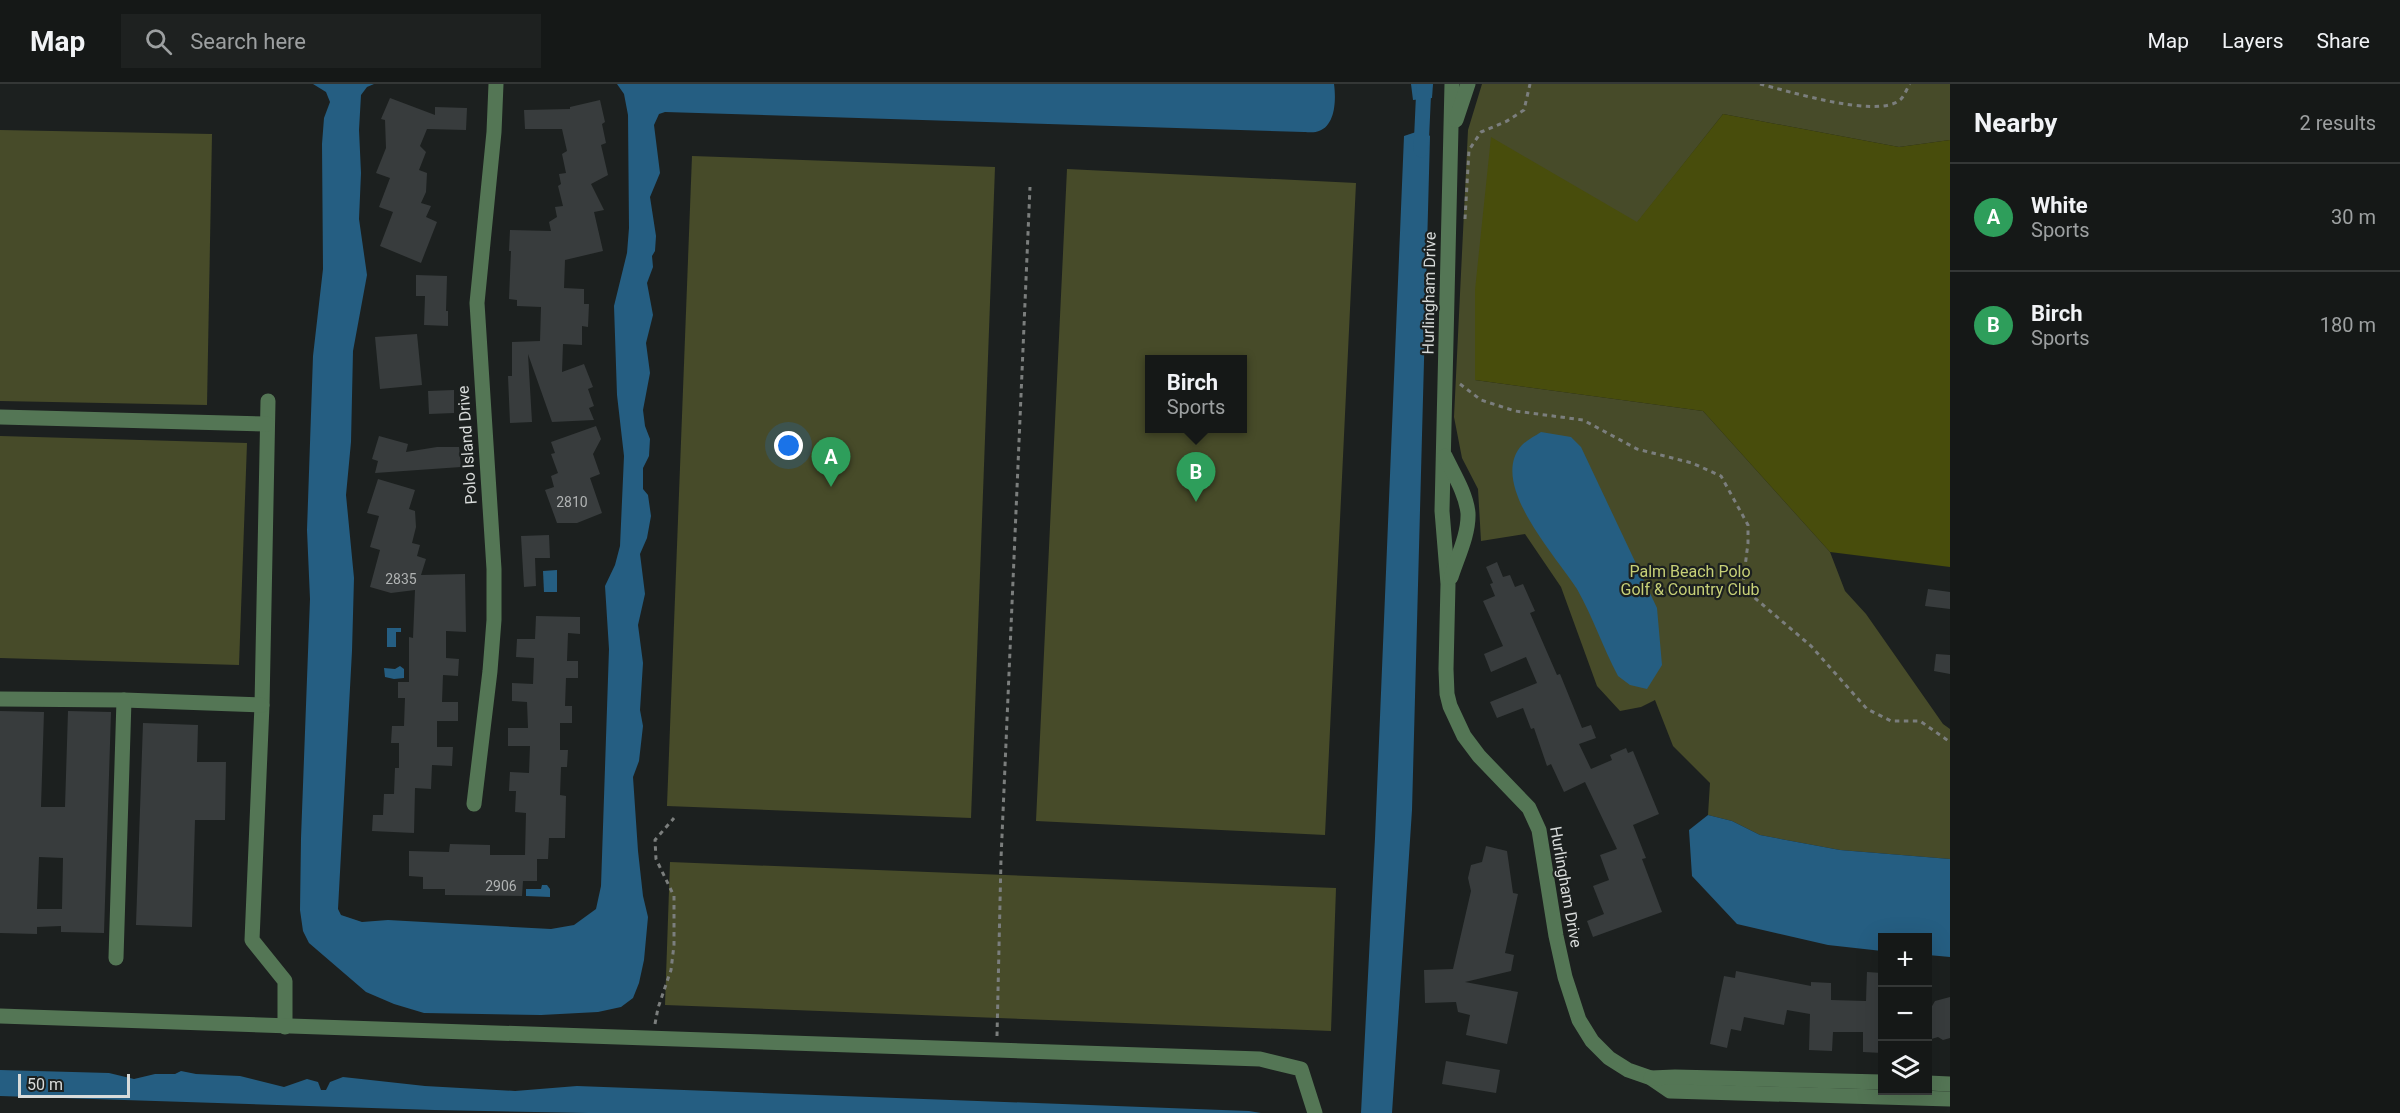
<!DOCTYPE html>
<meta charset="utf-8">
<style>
body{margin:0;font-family:Roboto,sans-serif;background:#1e2120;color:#f1f3f6}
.controls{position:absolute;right:18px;bottom:18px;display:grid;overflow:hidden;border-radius:0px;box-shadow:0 6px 24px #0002}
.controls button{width:54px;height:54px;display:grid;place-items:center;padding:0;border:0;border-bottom:2px solid #343736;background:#151817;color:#f1f3f6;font:30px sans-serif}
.scale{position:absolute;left:18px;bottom:15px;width:112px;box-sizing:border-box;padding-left:6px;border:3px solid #d8dbda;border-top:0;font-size:16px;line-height:21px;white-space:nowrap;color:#d8dbda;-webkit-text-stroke:4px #1c201f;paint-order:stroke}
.you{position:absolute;left:789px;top:362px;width:21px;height:21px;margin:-15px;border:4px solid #fff;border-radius:50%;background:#1a73e8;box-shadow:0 0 0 9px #1a73e833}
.badge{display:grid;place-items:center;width:39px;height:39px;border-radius:50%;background:#0f766e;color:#fff;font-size:20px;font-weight:700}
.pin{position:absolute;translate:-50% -50px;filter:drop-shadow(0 2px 3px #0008)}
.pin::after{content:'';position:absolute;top:32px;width:21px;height:18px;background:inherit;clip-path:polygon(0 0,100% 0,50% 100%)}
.popup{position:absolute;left:1145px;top:271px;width:102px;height:78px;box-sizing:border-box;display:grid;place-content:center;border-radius:0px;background:#151817;filter:drop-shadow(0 2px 4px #0005);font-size:20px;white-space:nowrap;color:#9da0a1}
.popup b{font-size:22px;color:#f1f3f6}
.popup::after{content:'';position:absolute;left:50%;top:100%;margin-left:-12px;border:12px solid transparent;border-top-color:#151817}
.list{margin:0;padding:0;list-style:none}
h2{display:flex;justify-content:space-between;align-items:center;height:78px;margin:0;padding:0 24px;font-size:26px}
h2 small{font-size:20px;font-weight:400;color:#9da0a1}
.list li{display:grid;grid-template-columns:39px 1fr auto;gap:18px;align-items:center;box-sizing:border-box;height:108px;padding:0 24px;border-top:2px solid #343736}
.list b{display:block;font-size:22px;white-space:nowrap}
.list p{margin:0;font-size:20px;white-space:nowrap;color:#9da0a1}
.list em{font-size:20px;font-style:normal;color:#9da0a1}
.icon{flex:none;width:33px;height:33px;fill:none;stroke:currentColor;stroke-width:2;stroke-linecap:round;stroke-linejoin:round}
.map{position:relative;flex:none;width:1950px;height:1029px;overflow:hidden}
header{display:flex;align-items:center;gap:36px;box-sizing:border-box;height:84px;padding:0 30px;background:#151817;border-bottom:2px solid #343736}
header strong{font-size:28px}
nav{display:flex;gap:33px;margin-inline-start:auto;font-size:21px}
.search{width:420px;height:54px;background:#1e2120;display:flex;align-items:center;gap:15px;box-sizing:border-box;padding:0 21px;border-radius:0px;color:#9da0a1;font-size:22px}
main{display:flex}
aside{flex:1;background:#151817}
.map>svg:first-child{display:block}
</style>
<header>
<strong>Map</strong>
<div class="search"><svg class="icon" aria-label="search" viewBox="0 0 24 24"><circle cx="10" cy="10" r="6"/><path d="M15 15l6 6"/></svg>Search here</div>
<nav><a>Map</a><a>Layers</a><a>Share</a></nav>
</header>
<main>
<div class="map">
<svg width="1950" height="1029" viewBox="0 0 1950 1029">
<rect width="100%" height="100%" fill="#1c201f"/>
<g fill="#474b29" fill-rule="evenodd">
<polygon points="1482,0 1950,0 1950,56 1899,63 1723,30 1637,139 1475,296 1703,327 1830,468 1845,507 1866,530 1943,640 1950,645 1950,775 1840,766 1760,751 1732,737 1708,731 1710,699 1673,662 1655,616 1641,623 1620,627 1597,602 1561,503 1525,450 1481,457 1478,405 1462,374 1454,333 1468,46"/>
<polygon points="0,46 212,50 207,321 0,317"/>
<polygon points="692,72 995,83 971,734 667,722"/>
<path d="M1067 85 1356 99 1325 751 1036 737ZM1150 276H1242V344H1150Z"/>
<polygon points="0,352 247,359 239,581 0,574"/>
<polygon points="670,778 1336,804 1331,947 665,921"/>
</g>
<polygon fill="#484d0c" points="1723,30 1899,63 1950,56 1950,483 1830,468 1703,327 1475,296 1475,206 1491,53 1637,138"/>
<g fill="#255e82">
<path d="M313 0H374L367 3 361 11 359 46 361 89 359 135 367 191 353 267 351 358 346 411 354 494 352 567 338 825 341 831 362 838 388 836 551 845 574 841 596 825 601 802 609 565 605 502 615 481 620 462 624 372 617 311 614 222 627 169 629 144 628 31 624 10 617 0H1334C1336 14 1336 41 1319 47 1315 49 1308 48 1304 48L665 28 659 30 654 41 660 89 650 113 656 152 655 167 652 172 653 183 647 199 653 231 646 259 650 289 643 326 645 342 650 355 649 372 643 384V405L648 411 651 432 647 454 640 470 645 510 638 541 643 579 640 626 643 642 639 677 633 693 638 767 643 812 648 833 644 876 639 899 633 914 621 923 598 928 541 931 424 929 394 920 366 908 309 859 303 847 300 826 301 754 310 515 307 446 313 272 323 185 322 60 324 34 330 18 326 8Z"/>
<polygon points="1411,0 1433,0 1432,14 1413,16"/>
<polygon points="1422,46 1430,52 1412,726 1392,1029 1361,1029 1375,754 1404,52"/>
<path d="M1541 348 1571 353 1581 363 1657 524 1662 581 1647 605 1630 601 1618 592C1603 564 1593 533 1577 505 1557 473 1487 399 1522 361 1527 356 1535 352 1541 348Z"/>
<polygon points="557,486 557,508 544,508 543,487"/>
<polygon points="387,544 401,544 401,548 396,548 396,563 387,563"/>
<polygon points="400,582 404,585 404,594 394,595 385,593 384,584 395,585"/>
<polygon points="1708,731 1732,737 1760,751 1840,766 1950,775 1950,873 1928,871 1928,854 1882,854 1882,867 1828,861 1737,840 1692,792 1689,746"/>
<polygon points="542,801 547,801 550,805 550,813 526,812 526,805 541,805"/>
<polygon points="0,986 109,989 134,995 155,990 175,990 181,987 196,990 240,992 284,1003 307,995 318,998 321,1006 326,1006 330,998 343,993 425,1002 515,1007 577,1002 1249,1027 1261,1029 588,1029 434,1026 0,1012"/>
</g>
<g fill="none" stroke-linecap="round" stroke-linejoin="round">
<polyline stroke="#255e82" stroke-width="15" points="1421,66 1424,0"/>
</g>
<g fill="#383c3d" fill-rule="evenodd">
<polygon points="390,14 435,31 435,23 467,24 466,46 427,45 420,62 426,68 419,86 427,89 426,108 421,119 431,122 426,133 437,138 421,179 380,162 393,128 379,123 390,94 376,89 386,64 385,36 381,35"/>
<polygon points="600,16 605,38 602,40 606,59 601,61 608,91 591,100 604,126 594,128 603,167 565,176 564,204 584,205 584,220 589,220 588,243 582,242 582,261 563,260 562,288 584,280 593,303 588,305 594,322 589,324 594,336 552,338 528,270 532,338 510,339 508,292 512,292 512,258 540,257 541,223 517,222 517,216 509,215 511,167 509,167 510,146 551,147 549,138 557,133 555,123 563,122 558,102 561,100 559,90 566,89 562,70 567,67 562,45 525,45 524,26 570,25 570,23"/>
<polygon points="416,191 447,192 446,227 448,227 448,242 424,241 425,212 416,212"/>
<polygon points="417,250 422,301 380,305 375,253"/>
<polygon points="454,306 454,329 429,330 428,307"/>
<polygon points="596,342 601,355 593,370 600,390 590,394 602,429 577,439 557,439 545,406 554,403 551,392 558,389 551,370 555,369 551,358"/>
<polygon points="379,352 408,360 406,368 437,363 459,363 461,383 375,389 378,377 372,375"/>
<polygon points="378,395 415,406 409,425 415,427 416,443 412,459 420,461 417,472 426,475 421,491 465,490 466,548 446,547 446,574 459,575 458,592 443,591 442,618 458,618 458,637 437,637 437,663 453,663 452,682 432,681 431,705 415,704 414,749 372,747 373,731 383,731 384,710 394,710 395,684 399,684 399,659 391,659 392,642 404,642 405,614 398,614 398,598 409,598 409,553 413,554 415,506 391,509 370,503 380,466 370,463 379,432 367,429"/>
<polygon points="549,451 550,474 535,474 536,502 524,503 521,452"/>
<polygon points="1497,478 1503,493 1510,491 1515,503 1523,500 1535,527 1530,529 1557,591 1560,590 1582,644 1591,641 1596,654 1579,660 1591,685 1612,676 1610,671 1626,664 1628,669 1633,667 1659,730 1633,741 1646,774 1642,775 1662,828 1593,853 1587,837 1604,830 1593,802 1609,796 1600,771 1617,765 1585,698 1564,708 1551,680 1547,682 1534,644 1531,645 1523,624 1497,634 1490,618 1537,599 1526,573 1491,588 1484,570 1503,562 1483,517 1495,512 1490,500 1493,499 1486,483"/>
<polygon points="1928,505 1950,508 1950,525 1925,522"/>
<polygon points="536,532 580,533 580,550 568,549 567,577 578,577 578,594 566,594 565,622 572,622 572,639 560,639 560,666 568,666 567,683 561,683 560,711 566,712 565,754 549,754 548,775 537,775 537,797 523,797 522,812 445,811 445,805 423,805 423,793 409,792 409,767 449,768 450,760 490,761 490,771 525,771 526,729 515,728 516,707 509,707 510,688 529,689 530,662 508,662 508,644 528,644 527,618 512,617 512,599 533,600 534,574 516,573 517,555 535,555"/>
<polygon points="1936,570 1950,571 1950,590 1934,587"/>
<path d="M0 627 44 628 41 723H65L68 627 111 628 104 849 61 848V842L37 843V850L0 849ZM39 773 63 774 62 825H37Z"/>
<polygon points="143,639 198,641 197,678 226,678 225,736 195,736 192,843 136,841"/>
<polygon points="1486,762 1507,767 1513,809 1518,810 1505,869 1514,871 1511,887 1465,898 1518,908 1507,960 1466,951 1470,931 1458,928 1456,918 1425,919 1424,886 1453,885 1471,807 1468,794 1471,781 1482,778"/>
<polygon points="1736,887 1811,902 1811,898 1831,899 1831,916 1866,917 1867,888 1882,889 1882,969 1863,968 1863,948 1833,948 1832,967 1809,966 1810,930 1787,926 1784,941 1744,933 1741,947 1731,945 1727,964 1710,960 1724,892 1735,894"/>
<polygon points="1950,913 1950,954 1943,956 1938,953 1928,956 1928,929 1935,917"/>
<polygon points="1446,977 1500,986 1496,1009 1442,1000"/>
</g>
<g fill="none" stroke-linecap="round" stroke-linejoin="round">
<g stroke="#7b7e7d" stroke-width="3" stroke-dasharray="4.5 4.5" stroke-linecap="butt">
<path d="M1760 0C1788 7 1877 35 1900 16 1904 13 1907 4 1910 0"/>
<polyline points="1465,135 1469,66 1481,48 1507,37 1524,26 1530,0"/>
<polyline points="1460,300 1481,316 1515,327 1583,336 1637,365 1692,379 1721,392 1748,441 1748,459 1743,499 1749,509 1811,562 1867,625 1891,637 1920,637 1950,658"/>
<polyline points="655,940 658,924 671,886 674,861 674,812 656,775 655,756 674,734"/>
<polyline points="997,952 1001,775 1030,103"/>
</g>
<g stroke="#547655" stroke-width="15">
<polyline points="1452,0 1442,427 1448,500 1446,585 1447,610 1450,622 1464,652 1479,672 1529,724 1539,746 1556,852 1565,893 1579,936 1592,957 1609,974 1628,986 1651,994 1670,1007 1950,1015"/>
<polyline points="1456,36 1468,0"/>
<polyline points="268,317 262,621 252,856 285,897 285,943"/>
<polyline points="0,333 267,340"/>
<path d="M1445 372C1453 389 1466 409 1468 429 1469 450 1457 474 1451 493"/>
<polyline points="0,615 124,616 262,621"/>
<polyline points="474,720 490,587 494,536 494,485 477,219 494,48 496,0"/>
<polyline points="116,874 124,616"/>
<polyline points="0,932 1260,975 1301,985 1315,1029"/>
<polyline points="1651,994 1675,993 1882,998"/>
<polyline points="1928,999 1950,1000"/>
</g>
</g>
<g text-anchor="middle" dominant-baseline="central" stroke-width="4.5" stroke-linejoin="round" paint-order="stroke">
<g font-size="14" fill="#b0b3b3">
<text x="572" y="418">2810</text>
<text x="401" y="495">2835</text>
<text x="501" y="802">2906</text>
</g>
<g font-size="16" fill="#d8dbda" stroke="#1c201f">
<text transform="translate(1429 209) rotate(-89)">Hurlingham Drive</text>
<text transform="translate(467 361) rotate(-94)">Polo Island Drive</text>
<text transform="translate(1566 803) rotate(80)">Hurlingham Drive</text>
</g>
<g font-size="16" fill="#c7d077" stroke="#1c201f">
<text x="1690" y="487">Palm Beach Polo<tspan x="1690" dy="18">Golf &amp; Country Club</tspan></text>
</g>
</g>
</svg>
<div class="controls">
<button>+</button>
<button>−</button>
<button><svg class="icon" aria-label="layers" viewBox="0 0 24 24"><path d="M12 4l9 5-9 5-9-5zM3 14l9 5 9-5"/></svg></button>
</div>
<div class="scale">50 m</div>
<div class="you"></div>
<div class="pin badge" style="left:831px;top:403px;background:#2e9e5b">A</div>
<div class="pin badge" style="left:1196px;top:418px;background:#2e9e5b">B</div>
<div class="popup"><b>Birch</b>Sports</div>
</div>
<aside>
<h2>Nearby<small>2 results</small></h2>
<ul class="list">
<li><span class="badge" style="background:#2e9e5b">A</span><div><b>White</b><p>Sports</p></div><em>30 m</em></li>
<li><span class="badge" style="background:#2e9e5b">B</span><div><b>Birch</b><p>Sports</p></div><em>180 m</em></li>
</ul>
</aside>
</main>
